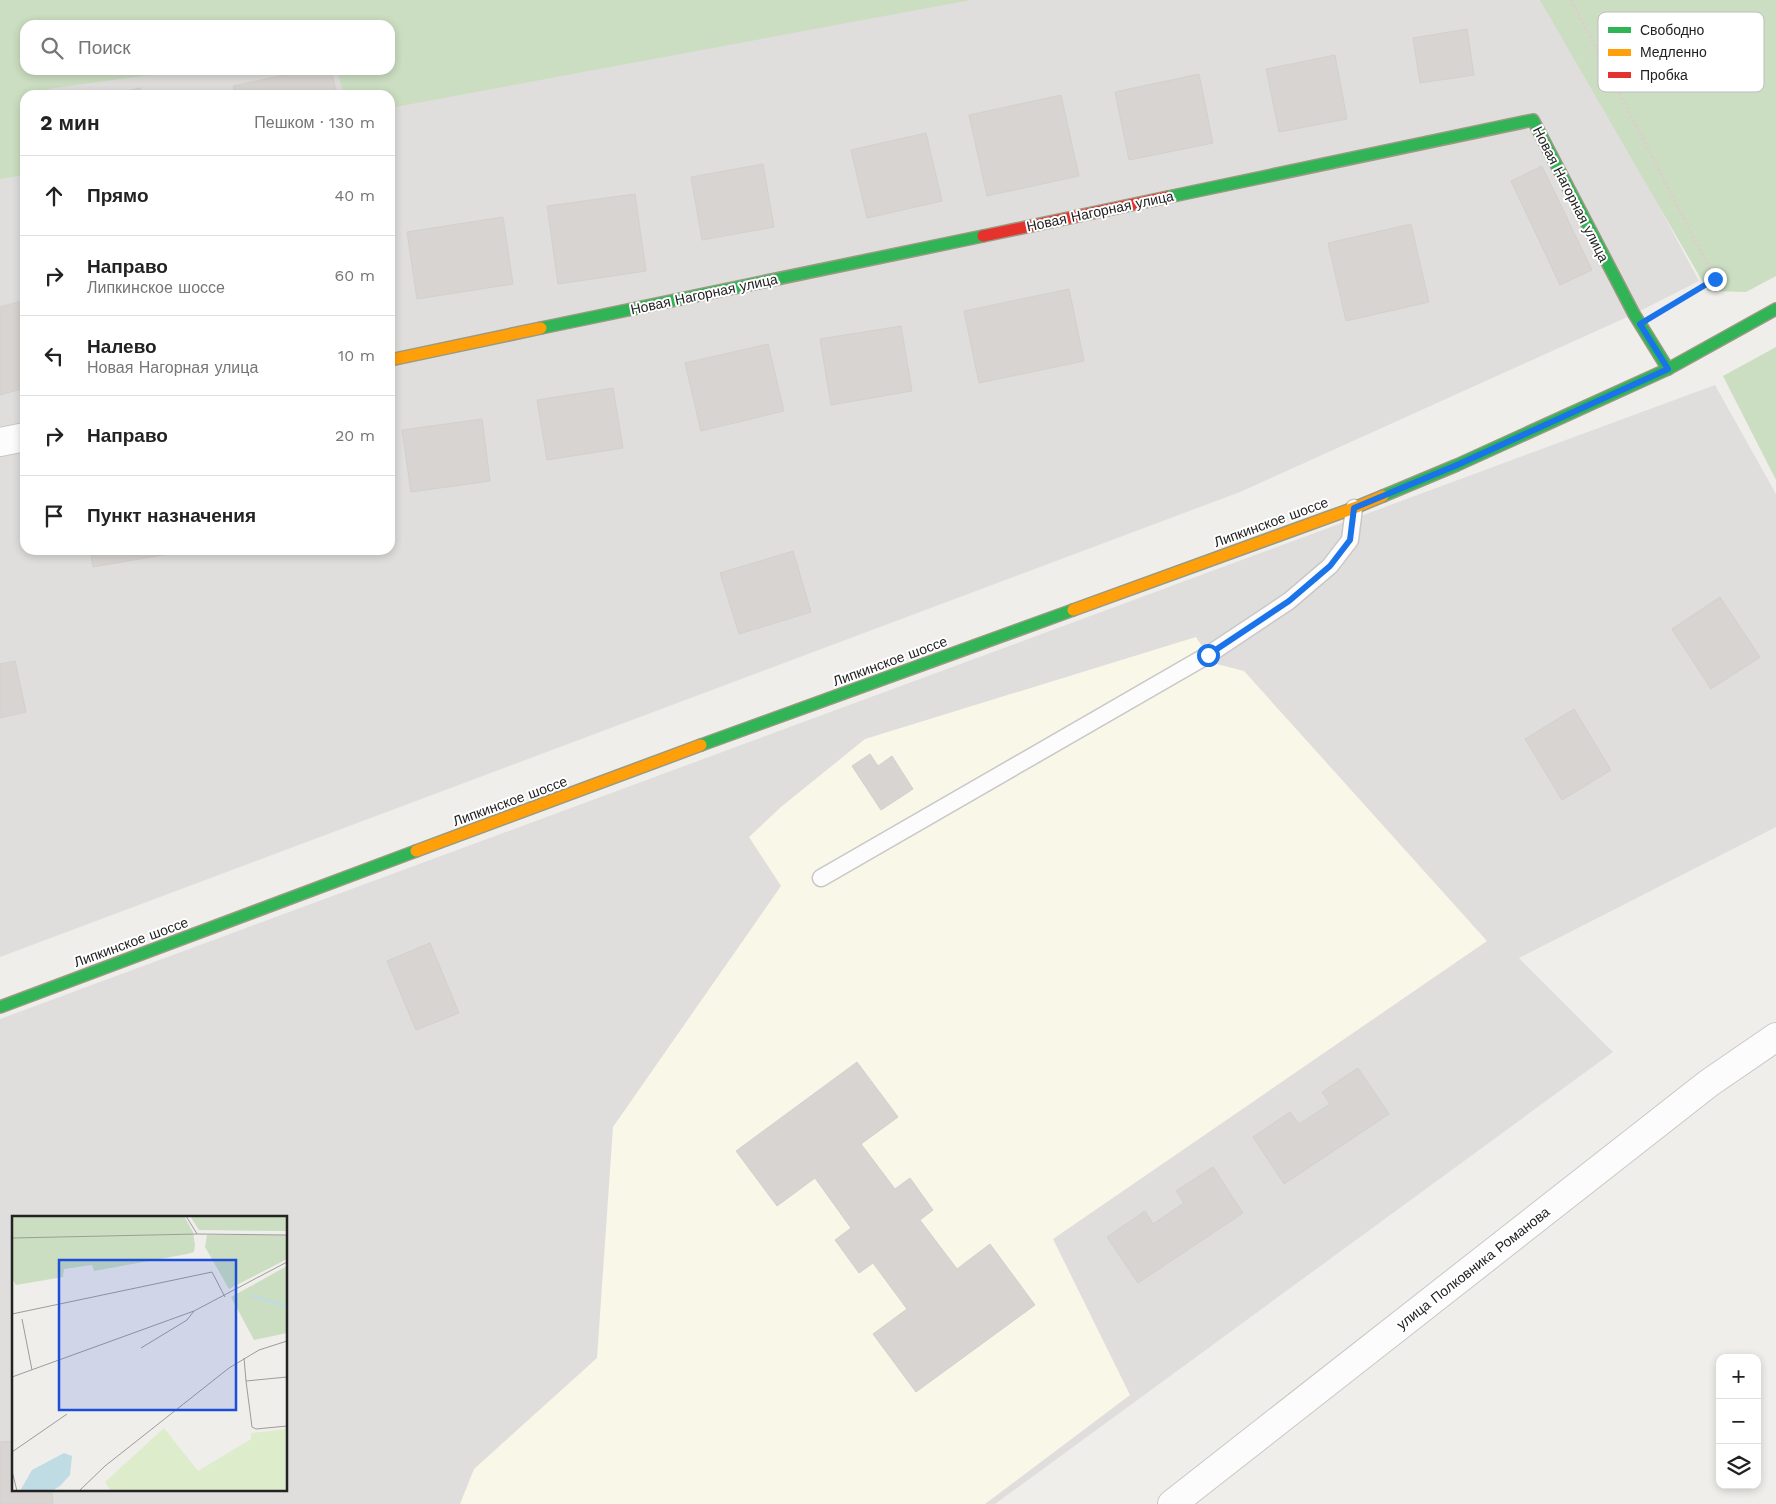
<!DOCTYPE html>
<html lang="ru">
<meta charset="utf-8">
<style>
body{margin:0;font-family:"Work Sans",sans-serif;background:#f6f6f6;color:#222}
.controls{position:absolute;right:15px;bottom:15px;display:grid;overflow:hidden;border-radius:10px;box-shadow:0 2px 8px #0003}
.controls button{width:45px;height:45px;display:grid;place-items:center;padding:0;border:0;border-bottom:1px solid #e0e0e0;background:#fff;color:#222;font:25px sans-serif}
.stop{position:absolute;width:15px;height:15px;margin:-11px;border:4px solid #1a73e8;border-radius:50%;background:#fff}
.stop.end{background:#1a73e8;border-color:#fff;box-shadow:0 1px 5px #0008}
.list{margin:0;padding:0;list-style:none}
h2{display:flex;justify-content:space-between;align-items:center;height:65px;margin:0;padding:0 20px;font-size:21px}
h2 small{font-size:16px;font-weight:400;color:#767676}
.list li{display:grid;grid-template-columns:32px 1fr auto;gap:15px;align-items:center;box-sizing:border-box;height:80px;padding:0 20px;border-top:1px solid #e0e0e0}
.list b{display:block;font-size:19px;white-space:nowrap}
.list p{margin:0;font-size:16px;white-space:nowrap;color:#767676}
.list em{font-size:16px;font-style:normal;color:#767676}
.icon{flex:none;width:28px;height:28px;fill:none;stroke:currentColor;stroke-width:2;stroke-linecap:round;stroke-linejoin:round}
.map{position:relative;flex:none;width:1776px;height:1504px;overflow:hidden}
.search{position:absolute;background:#fff;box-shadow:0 2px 8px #0003;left:20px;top:20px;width:375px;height:55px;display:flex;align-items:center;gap:12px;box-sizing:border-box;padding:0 18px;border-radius:15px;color:#767676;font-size:19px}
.panel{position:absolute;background:#fff;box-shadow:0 2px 8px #0003;left:20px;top:90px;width:375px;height:465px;border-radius:15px}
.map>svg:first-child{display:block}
</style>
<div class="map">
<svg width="1776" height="1504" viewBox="0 0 1776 1504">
<rect width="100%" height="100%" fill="#f0eeeb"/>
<g fill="#dfdedc" fill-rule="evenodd">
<path d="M0 0H1549L1699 281 1634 314 1240 492 0 957ZM25 25H390V70H25ZM25 95H390V550H25Z"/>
<path d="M1715 385 1776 494V827L1519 958 1613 1052 995 1504H0V1019ZM14 1218H286V1490H14Z"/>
</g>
<polygon fill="#f8f7e8" points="1196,637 1213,663 1244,671 1487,941 1053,1239 1130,1395 985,1504 460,1504 474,1469 597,1358 613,1127 781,886 749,837 781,807 865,739"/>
<g fill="#cbdec1">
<polygon points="0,0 971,0 390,108 390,95 344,95 337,70 390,70 390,25 25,25 25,70 185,70 47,89 46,95 25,95 25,175 0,179"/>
<polygon points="1540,0 1776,0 1776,276 1746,292 1708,291"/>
<polygon points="1776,347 1776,480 1723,376"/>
</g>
<g fill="#d7d4d2" stroke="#d3d0cc">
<polygon points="1467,29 1474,75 1420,83 1413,38"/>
<polygon points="1335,55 1347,119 1279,132 1266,69"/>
<polygon points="308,70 331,70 337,95 235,95 233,86"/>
<polygon points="1199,74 1213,143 1129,160 1115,92"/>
<polygon points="140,88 142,95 112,95"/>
<polygon points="1061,95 1079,176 987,196 969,115"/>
<polygon points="926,133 942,201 867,218 851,150"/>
<polygon points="763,164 774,227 702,240 691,177"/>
<polygon points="1542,166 1592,270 1560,285 1511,181"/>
<polygon points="635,194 646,271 558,284 547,206"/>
<polygon points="503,217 513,284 417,299 407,232"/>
<polygon points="1411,224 1429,302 1346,321 1328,243"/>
<polygon points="1069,289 1084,361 979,383 964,311"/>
<polygon points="25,300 25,388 0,395 0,307"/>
<polygon points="901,326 912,391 831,405 820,339"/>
<polygon points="768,344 784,411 701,431 685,363"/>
<polygon points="613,388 623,448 547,460 537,400"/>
<polygon points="482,419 490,481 411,492 402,430"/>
<polygon points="90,550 191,550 93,567"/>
<polygon points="793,551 811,612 739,634 720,573"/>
<polygon points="1720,597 1760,657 1711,689 1672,629"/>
<polygon points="15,661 26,712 0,718 0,664"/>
<polygon points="1574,709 1611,770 1562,800 1525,739"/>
<polygon points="870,754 878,766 892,756 913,789 881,810 852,766"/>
<polygon points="430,943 459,1013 416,1030 387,961"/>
<polygon points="857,1062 898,1117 861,1144 895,1189 910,1178 933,1210 920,1220 957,1269 990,1244 1035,1305 916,1392 873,1334 907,1309 873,1263 859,1273 835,1240 851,1228 815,1178 777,1206 736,1151"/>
<polygon points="1358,1068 1389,1114 1284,1184 1253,1137 1290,1112 1299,1124 1330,1104 1322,1092"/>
<polygon points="1213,1167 1243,1213 1138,1283 1107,1237 1145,1211 1153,1224 1184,1203 1176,1191"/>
<polygon points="14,1441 14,1490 52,1490 53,1504 0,1504 0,1442"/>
</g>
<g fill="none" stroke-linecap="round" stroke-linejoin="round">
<defs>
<polyline id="lane" points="821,878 1208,655 1289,601 1330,566 1350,540 1354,508"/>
<g id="street">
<polyline points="0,442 25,437"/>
<polyline points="1172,1504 1709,1083 1776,1037"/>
</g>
<g id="fast">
<polyline points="1168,197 1533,120 1634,314 1668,369"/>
<polyline points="541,328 983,236"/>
<polyline points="1383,496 1457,465 1668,369 1776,309"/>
<polyline points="701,745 1073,610"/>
<polyline points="0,1007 416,851"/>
</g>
<g id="slow">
<polyline points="390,360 541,328"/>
<polyline points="1073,610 1354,508 1383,496"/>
<polyline points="416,851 701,745"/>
</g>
<polyline id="jam" points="983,236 1168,197"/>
</defs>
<use href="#lane" stroke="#c9c8c7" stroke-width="19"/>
<use href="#street" stroke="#c9c8c7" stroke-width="30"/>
<use href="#fast" stroke="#999a82" stroke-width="14"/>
<use href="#slow" stroke="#999a82" stroke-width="14"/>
<use href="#jam" stroke="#999a82" stroke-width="14"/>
<polyline stroke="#dccecd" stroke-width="3" stroke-dasharray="2.5 2.5" stroke-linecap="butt" points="1571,0 1715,279 1668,307"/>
<use href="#lane" stroke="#fdfcfc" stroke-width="16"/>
<use href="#street" stroke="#fdfcfc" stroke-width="28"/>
<use href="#fast" stroke="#30b455" stroke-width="11"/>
<use href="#slow" stroke="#ff9f0a" stroke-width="11"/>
<use href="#jam" stroke="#e5322d" stroke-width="11"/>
</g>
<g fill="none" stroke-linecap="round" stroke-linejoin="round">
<polyline stroke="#1a73e8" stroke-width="6" points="1208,655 1289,601 1330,566 1350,540 1354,508 1457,465 1668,369 1640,324 1715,279"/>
</g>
<g text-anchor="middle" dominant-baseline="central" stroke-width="4" stroke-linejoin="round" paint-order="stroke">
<g font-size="14" fill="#222" stroke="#fff">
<text transform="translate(1571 194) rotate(63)">Новая Нагорная улица</text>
<text transform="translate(1100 211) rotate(-12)">Новая Нагорная улица</text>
<text transform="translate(704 294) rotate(-12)">Новая Нагорная улица</text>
<text transform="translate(1271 522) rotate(-20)">Липкинское шоссе</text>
<text transform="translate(890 661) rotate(-20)">Липкинское шоссе</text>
<text transform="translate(510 801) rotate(-20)">Липкинское шоссе</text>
<text transform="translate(131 942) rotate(-20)">Липкинское шоссе</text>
<text transform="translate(1473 1268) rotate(-38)">улица Полковника Романова</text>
</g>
</g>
<g transform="translate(12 1216)">
<rect width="275" height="275" fill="#f0eeeb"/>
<path d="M152 212 186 255 239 223V217L275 213V275H99L93 266Z" fill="#ddeccb"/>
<path d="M0 0H172L181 16 183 29 182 36 175 38 82 55 80 49 52 53 51 61 4 69 0 63ZM178 0H275V15L187 14ZM195 19H275V43L217 73 193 31ZM275 50V117L242 124 219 81Z" fill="#cbdec1"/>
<path d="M52 237 60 240 58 259 48 270 40 275H8L20 254Z" fill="#bfdbe3"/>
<path fill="none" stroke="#bfdbe3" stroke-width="2.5" d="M238 79 275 91"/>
<path fill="none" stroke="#9e9c9b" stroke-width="1" d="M174 0 185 18 275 19M0 22 185 18M0 98 200 56 213 81M10 103 20 154M129 132 175 104 182 95M232 142 234 165M0 161 182 95 275 46M275 161 234 165 240 211 244 213 275 210M0 236 55 198M0 255 5 275M67 275 93 250 217 152 247 134 275 125"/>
<path fill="#1d4ed8" fill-opacity="0.15" stroke="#1d4ed8" stroke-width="2.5" d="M47 44H224V194H47Z"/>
<rect width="275" height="275" fill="none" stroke="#222" stroke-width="2.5"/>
</g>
<rect x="1598" y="12" width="166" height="80" rx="8" fill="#fff" stroke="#bdbdbd" stroke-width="1"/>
<rect x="1608" y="27" width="23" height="6" fill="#30b455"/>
<rect x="1608" y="49" width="23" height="7" fill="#ff9f0a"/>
<rect x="1608" y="72" width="23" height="6" fill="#e5322d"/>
<g font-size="14" fill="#222">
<text x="1640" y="35">Свободно</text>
<text x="1640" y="57">Медленно</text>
<text x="1640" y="80">Пробка</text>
</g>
</svg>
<div class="controls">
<button>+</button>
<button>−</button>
<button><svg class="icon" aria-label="layers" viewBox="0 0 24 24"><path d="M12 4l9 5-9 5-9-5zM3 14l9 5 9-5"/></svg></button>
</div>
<div class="stop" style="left:1208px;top:655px"></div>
<div class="stop end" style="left:1715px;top:279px"></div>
<div class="search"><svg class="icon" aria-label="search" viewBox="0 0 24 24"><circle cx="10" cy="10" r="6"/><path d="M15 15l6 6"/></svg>Поиск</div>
<section class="panel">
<h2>2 мин<small>Пешком · 130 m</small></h2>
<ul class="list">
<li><svg class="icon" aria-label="ahead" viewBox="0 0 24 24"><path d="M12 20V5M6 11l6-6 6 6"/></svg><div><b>Прямо</b></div><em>40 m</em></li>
<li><svg class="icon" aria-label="right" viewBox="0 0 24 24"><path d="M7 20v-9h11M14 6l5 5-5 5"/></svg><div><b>Направо</b><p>Липкинское шоссе</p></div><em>60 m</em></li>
<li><svg class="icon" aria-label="left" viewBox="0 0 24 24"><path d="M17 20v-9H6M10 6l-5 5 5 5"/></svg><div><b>Налево</b><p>Новая Нагорная улица</p></div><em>10 m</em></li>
<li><svg class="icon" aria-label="right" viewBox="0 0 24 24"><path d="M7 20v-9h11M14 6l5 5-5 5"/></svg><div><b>Направо</b></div><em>20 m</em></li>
<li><svg class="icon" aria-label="arrive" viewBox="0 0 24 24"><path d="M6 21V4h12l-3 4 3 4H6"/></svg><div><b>Пункт назначения</b></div></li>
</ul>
</section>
</div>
